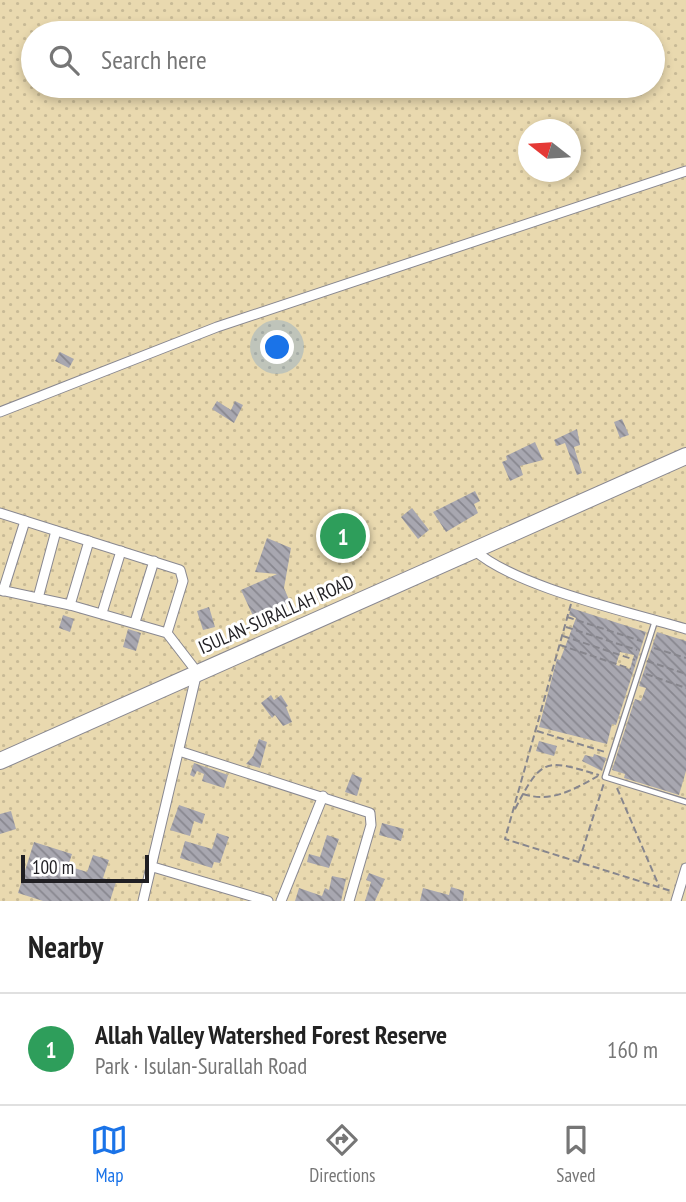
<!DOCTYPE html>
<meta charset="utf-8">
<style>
body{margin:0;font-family:"PT Sans Narrow",sans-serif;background:#f6f6f6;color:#222}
.compass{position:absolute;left:518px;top:119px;width:63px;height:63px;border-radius:50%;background:#fff;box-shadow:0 4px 10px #0003;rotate:287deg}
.scale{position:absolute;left:21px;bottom:18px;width:128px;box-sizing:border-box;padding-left:7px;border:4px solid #201f23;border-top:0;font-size:19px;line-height:24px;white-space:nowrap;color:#201f23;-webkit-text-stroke:5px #fff;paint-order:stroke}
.you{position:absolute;left:278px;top:348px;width:24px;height:24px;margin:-18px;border:5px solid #fff;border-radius:50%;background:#1a73e8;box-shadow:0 0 0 10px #1a73e833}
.badge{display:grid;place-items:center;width:46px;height:46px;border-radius:50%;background:#1a73e8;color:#fff;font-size:23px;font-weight:700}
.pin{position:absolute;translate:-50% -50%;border:4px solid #fff;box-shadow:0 2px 7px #0006}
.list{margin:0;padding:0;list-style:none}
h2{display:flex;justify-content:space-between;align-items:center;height:91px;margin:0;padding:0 28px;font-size:30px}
h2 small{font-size:23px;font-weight:400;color:#767676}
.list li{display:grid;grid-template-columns:46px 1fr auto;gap:21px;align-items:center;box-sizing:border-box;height:112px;padding:0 28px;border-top:2px solid #e0e0e0}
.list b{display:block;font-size:26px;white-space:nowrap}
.list p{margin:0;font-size:23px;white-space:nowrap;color:#767676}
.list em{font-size:23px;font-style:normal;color:#767676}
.icon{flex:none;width:38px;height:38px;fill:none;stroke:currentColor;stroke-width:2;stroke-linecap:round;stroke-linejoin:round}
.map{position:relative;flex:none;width:686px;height:901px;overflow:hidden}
.search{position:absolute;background:#fff;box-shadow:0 4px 10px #0003;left:21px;right:21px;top:21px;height:77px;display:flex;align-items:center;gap:18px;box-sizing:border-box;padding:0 24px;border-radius:38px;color:#767676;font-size:26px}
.sheet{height:203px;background:#fff}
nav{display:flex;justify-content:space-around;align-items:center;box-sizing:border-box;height:98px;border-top:2px solid #e0e0e0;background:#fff;font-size:19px;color:#767676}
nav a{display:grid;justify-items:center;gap:4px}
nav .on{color:#1a73e8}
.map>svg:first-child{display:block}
</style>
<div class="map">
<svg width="686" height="901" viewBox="0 0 686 901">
<defs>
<pattern id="park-dots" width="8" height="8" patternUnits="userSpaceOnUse" patternTransform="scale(1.75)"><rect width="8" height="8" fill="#e9d9af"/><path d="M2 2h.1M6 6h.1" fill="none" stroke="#c8ba96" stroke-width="1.8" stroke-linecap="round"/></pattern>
<pattern id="building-back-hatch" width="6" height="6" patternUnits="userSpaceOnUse" patternTransform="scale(1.75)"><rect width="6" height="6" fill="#a8a7b0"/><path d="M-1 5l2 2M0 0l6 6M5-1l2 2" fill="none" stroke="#88878f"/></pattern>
</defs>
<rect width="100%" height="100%" fill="#e7e6f0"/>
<path fill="url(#park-dots)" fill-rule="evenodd" d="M0 0H686V901H0ZM33 33H653V86H33ZM528 130H570V172H528Z"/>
<g fill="url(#building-back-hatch)" fill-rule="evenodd">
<polygon points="60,352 74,359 69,368 55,361"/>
<polygon points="217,401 231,410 235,401 243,405 234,423 212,409"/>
<polygon points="622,419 629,435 620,438 614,422"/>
<polygon points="577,429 580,445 574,447 582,473 577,475 565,443 557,446 554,440"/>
<polygon points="535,442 543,460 520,466 523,475 510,481 502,462 507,460 506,456"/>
<polygon points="475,491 480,501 474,504 478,513 446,532 433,512"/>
<polygon points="412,508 429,530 418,539 401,517"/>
<polygon points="267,538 291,548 284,588 290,602 254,618 241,590 277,574 255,572"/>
<polygon points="209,607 215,627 203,630 197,611"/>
<path d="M571 608 646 632 616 725 612 724 607 744 539 727 557 659 560 660 576 618 569 615ZM620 652 634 655 630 669 616 665Z"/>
<polygon points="63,615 74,619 70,632 59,628"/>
<polygon points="128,629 141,633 136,651 123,647"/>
<polygon points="657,632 686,641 686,771 679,795 624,778 625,774 612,770 635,699 641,701 646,688 639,686"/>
<polygon points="271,695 274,700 281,695 288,706 286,707 292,722 283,726 275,715 272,718 261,703"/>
<polygon points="259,739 267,742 260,768 246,764 253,756"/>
<polygon points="539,741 557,746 554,756 536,751"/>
<polygon points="594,754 606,758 602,771 582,761 585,755 593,757"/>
<polygon points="194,763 228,775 224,788 202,781 204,774 197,771 194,777 190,775"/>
<polygon points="352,774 362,778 357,796 345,792"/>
<polygon points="179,805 205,814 202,824 194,821 190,836 170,830"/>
<polygon points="11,811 16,829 0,834 0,814"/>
<polygon points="382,823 404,829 401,841 379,835"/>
<polygon points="217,833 229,837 220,863 214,862 212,868 180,858 185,841 212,849"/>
<polygon points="327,835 339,839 329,868 307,862 309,854 320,857"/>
<polygon points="34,842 72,854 68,866 87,872 93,855 109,860 103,878 116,882 110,901 43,901 18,893"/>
<polygon points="369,873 385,879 375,901 365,901 371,882 366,880"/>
<polygon points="332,876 346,879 341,901 295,901 299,888 322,896 325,888 329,890"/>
<polygon points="451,887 464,891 463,901 420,901 423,888 449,895"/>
</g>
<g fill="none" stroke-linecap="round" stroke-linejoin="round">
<defs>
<polyline id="lane" points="655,621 605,777 686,802"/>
<g id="street">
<polyline points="0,412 217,327 686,171"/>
<polyline points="0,513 180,570 183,581 167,633"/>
<path d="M473 549C514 587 630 612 686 629"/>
<polyline points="0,590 70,605 167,633 197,672 143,901"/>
<polyline points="3,591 25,521"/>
<polyline points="38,598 56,531"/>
<polyline points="70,605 89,541"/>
<polyline points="102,613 121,551"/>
<polyline points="135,622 154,561"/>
<polyline points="179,751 370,813 371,825 349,901"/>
<polyline points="153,867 268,901"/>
<polyline points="281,901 323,796"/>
<polyline points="676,901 686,868"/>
</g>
<polyline id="highway" points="0,761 686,456"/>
</defs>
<use href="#lane" stroke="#898891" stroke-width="7"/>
<use href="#street" stroke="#898891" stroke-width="11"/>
<use href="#highway" stroke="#898891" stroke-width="18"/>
<g stroke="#87868d" stroke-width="2" stroke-dasharray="7 3.5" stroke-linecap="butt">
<polyline points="571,604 505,839 671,891"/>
<polyline points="567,617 641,641"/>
<polyline points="566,627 637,650"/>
<polyline points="563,636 635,660"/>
<polyline points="560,645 631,669"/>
<polyline points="654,648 686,658"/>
<polyline points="647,661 686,674"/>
<polyline points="646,674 686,688"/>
<polyline points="537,731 605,752"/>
<polyline points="617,788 659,886"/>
<path d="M523 794C551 803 573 790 598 776"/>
<path d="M515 809C542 757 545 759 599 775"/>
<polyline points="579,861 604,783"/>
</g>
<use href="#lane" stroke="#fff" stroke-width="4.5"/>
<use href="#street" stroke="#fff" stroke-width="9"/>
<use href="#highway" stroke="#fff" stroke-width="16"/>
</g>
<g text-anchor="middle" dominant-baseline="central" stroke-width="6" stroke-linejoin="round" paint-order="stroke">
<g font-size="19" fill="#201f23" stroke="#fff">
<text transform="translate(276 614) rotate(-24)">ISULAN-SURALLAH ROAD</text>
</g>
</g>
</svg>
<svg class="compass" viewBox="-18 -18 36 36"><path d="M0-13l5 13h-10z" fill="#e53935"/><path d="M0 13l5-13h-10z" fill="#767676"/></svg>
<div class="scale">100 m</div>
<div class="you"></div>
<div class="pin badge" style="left:343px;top:536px;background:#2e9e5b">1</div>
<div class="search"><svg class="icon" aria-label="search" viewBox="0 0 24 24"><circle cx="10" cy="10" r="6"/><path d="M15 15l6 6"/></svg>Search here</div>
</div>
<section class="sheet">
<h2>Nearby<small></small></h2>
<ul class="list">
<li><span class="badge" style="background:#2e9e5b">1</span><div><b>Allah Valley Watershed Forest Reserve</b><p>Park · Isulan-Surallah Road</p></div><em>160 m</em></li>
</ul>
</section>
<nav>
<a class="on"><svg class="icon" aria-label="map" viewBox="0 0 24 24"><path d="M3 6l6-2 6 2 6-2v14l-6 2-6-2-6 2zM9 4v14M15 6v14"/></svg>Map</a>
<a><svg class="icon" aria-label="directions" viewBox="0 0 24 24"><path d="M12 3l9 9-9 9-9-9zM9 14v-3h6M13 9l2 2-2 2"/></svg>Directions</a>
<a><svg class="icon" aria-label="saved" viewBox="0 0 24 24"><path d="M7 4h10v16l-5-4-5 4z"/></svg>Saved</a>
</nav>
